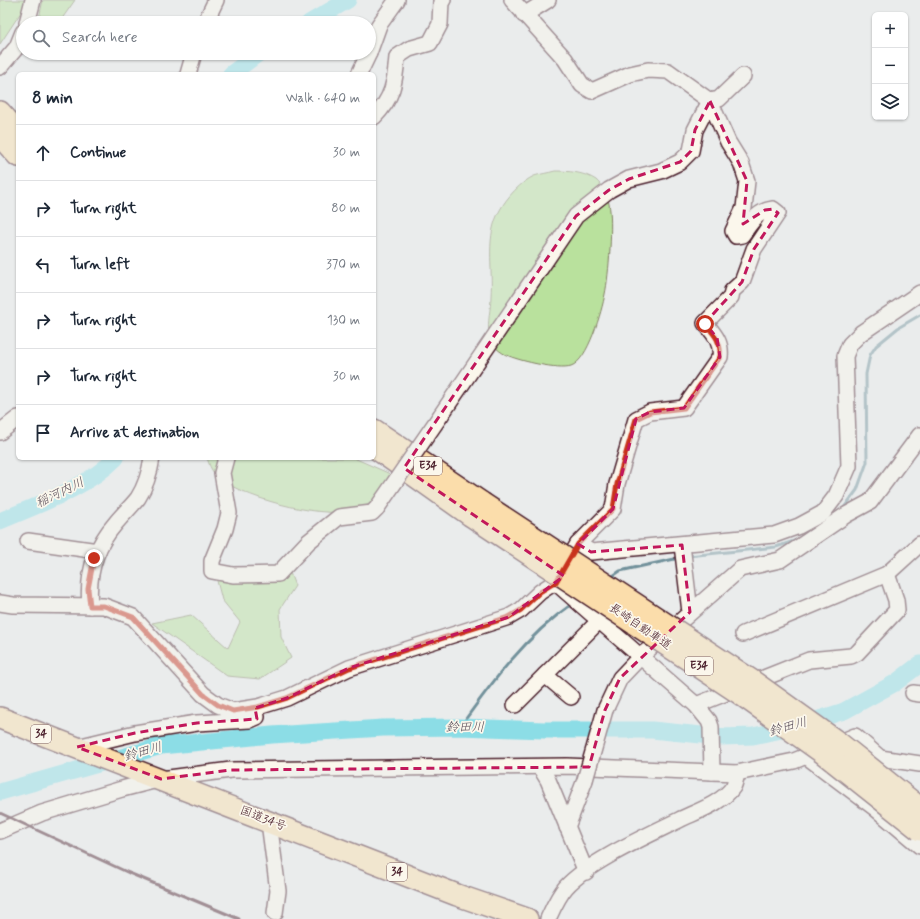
<!DOCTYPE html>
<meta charset="utf-8">
<style>
body{margin:0;font-family:Mynerve,"Klee One",sans-serif;background:#f2f2f3;color:#1f2937}
.controls{position:absolute;right:12px;top:12px;display:grid;overflow:hidden;border-radius:6px;box-shadow:0 1px 3px #0004}
.controls button{width:36px;height:36px;display:grid;place-items:center;padding:0;border:0;border-bottom:1px solid #e0e1e3;background:#fff;color:#1f2937;font:20px sans-serif}
.stop{position:absolute;width:12px;height:12px;margin:-9px;border:3px solid #c8321e;border-radius:50%;background:#fff}
.stop.end{background:#c8321e;border-color:#fff;box-shadow:0 1px 4px #0008}
.list{margin:0;padding:0;list-style:none}
h2{display:flex;justify-content:space-between;align-items:center;height:52px;margin:0;padding:0 16px;font-size:17px}
h2 small{font-size:13px;font-weight:400;color:#747a83}
.list li{display:grid;grid-template-columns:26px 1fr auto;gap:12px;align-items:center;box-sizing:border-box;height:56px;padding:0 16px;border-top:1px solid #e0e1e3}
.list b{display:block;font-size:15px;white-space:nowrap}
.list em{font-size:13px;font-style:normal;color:#747a83}
.icon{flex:none;width:22px;height:22px;fill:none;stroke:currentColor;stroke-width:2;stroke-linecap:round;stroke-linejoin:round}
.map{position:relative;flex:none;width:920px;height:919px;overflow:hidden}
.search{position:absolute;background:#fff;box-shadow:0 1px 3px #0004;left:16px;top:16px;width:360px;height:44px;display:flex;align-items:center;gap:10px;box-sizing:border-box;padding:0 14px;border-radius:22px;color:#747a83;font-size:15px}
.panel{position:absolute;background:#fff;box-shadow:0 1px 3px #0004;left:16px;top:72px;width:360px;height:388px;border-radius:6px}
.map>svg:first-child{display:block}
</style>
<div class="map">
<svg width="920" height="919" viewBox="0 0 920 919">
<rect width="100%" height="100%" fill="#eaecec"/>
<filter id="ink" filterUnits="userSpaceOnUse"><feTurbulence type="fractalNoise" baseFrequency=".025" numOctaves="2"/><feDisplacementMap in="SourceGraphic" scale="8" xChannelSelector="R" yChannelSelector="G"/><feConvolveMatrix kernelMatrix="1 2 1 2 8 2 1 2 1" color-interpolation-filters="sRGB"/></filter>
<g filter="url(#ink)">
<g fill="#b9e19d" stroke="#828064">
<polygon points="0,0 29,0 0,44"/>
<polygon points="43,0 75,0 59,23 38,23"/>
<path d="M555 171C568 171 584 172 596 180 602 185 608 196 609 204 613 221 609 276 605 294 602 310 588 361 571 366 558 370 521 361 509 356 500 353 491 345 489 335 487 322 491 309 491 296 493 267 485 236 500 210 507 197 521 182 534 176 540 174 548 173 555 171Z"/>
<path d="M207 458H354L388 473 394 479C381 494 372 507 351 511 320 518 238 498 215 474 211 470 209 464 207 458Z"/>
<polygon points="289,570 295,586 280,609 281,637 291,658 260,679 227,676 152,623 191,615 228,648 240,622 222,600 216,577"/>
</g>
<g fill="none" stroke-linecap="round" stroke-linejoin="round">
<g stroke="#72919b" stroke-width="3">
<polyline points="843,509 857,490 867,462 866,374 870,355 876,346 898,328 920,315"/>
<polyline points="688,556 776,547 797,540"/>
<polyline points="610,578 620,571 679,558"/>
<path d="M460 727C492 682 526 636 572 604"/>
</g>
<g stroke="#8cdde6" stroke-width="17">
<polyline points="309,23 348,0"/>
<polyline points="231,74 259,53"/>
<path d="M0 521C39 504 85 489 116 458"/>
<polyline points="0,792 161,746 272,735 383,728 460,727 544,730 652,730 721,737 753,736 791,728 844,711 895,683 920,664"/>
</g>
<defs>
<g id="minor">
<polyline points="524,15 548,0"/>
<polyline points="27,23 33,0"/>
<polyline points="205,23 216,0"/>
<polyline points="369,53 379,25 397,0"/>
<polyline points="0,67 17,47 23,32"/>
<polyline points="188,74 194,53"/>
<polyline points="359,74 369,53"/>
<polyline points="710,101 719,99 743,76"/>
<path d="M374 117C393 98 395 82 397 57L409 49 430 43 440 24 441 1 443 0"/>
<polyline points="441,415 576,216 609,190 629,179 661,171 680,162 691,151 695,130 710,101"/>
<polyline points="0,432 18,418"/>
<polyline points="226,458 222,473 229,513 225,529 212,561 212,571 233,575 278,574 308,542 339,517 372,513 377,508"/>
<polyline points="28,541 98,551"/>
<polyline points="578,544 591,552 774,535 799,526 823,513 836,496 849,466 845,356 850,344 861,333 920,293"/>
<polyline points="682,545 690,612"/>
<polyline points="555,582 696,705 709,721 711,727 712,772"/>
<path d="M0 603 13 605 104 606 133 617 203 694 218 705 233 711 258 707 287 698 349 668 509 617 521 610 540 592 555 582 578 544 613 509 617 484 636 419 650 412 684 408 720 357C722 342 714 334 705 323L731 297 732 291 742 282 754 249 778 213 773 209C757 211 751 223 742 235L736 236 733 231 744 208 747 181 741 163 728 142 710 101 668 71 648 70 630 74 592 91 582 85 565 59 512 0"/>
<path d="M90 606C87 575 95 547 115 524 122 515 131 507 138 498 145 487 150 471 152 458"/>
<polyline points="743,634 887,574 920,544"/>
<polyline points="545,675 571,697"/>
<polyline points="913,693 920,694"/>
<polyline points="515,705 600,620"/>
<polyline points="696,705 809,660 851,656 857,653 897,610 896,600 887,574"/>
<polyline points="605,710 620,678 641,656 740,569 780,560 846,515 870,502 920,435"/>
<polyline points="77,747 135,733 197,723 250,720 257,717 255,708"/>
<polyline points="806,756 875,808 920,846"/>
<polyline points="540,767 548,780 586,872"/>
<polyline points="269,822 278,891 275,913"/>
<polyline points="567,827 585,780"/>
<polyline points="0,831 42,813 122,789 161,779 231,770 567,766 737,773 794,761 855,736 880,758 920,764"/>
<path d="M548 919C553 908 558 896 566 887 590 861 649 835 681 819 698 811 722 803 733 787 735 784 736 777 737 773"/>
</g>
<g id="highway">
<polyline points="0,112 18,132"/>
<polyline points="0,136 18,156"/>
<polyline points="374,430 482,503"/>
<polyline points="374,447 470,515"/>
<polyline points="0,718 457,895 527,919"/>
</g>
</defs>
<use href="#minor" stroke="#4a1f2b" stroke-width="18"/>
<use href="#highway" stroke="#4a1f2b" stroke-width="24"/>
<use href="#minor" stroke="#fbf7ec" stroke-width="15"/>
<use href="#highway" stroke="#fbddab" stroke-width="21"/>
<polyline stroke="#4a1f2b" stroke-width="3" points="0,813 129,873 239,919"/>
<defs>
<g id="minor-bridge">
<polyline points="377,508 441,415"/>
<polyline points="585,780 605,710"/>
</g>
<g id="highway-bridge">
<polyline points="482,503 751,680 839,743 920,808"/>
<polyline points="470,515 739,693 823,753 920,830"/>
</g>
</defs>
<use href="#minor-bridge" stroke="#4a1f2b" stroke-width="18" stroke-linecap="butt"/>
<use href="#highway-bridge" stroke="#4a1f2b" stroke-width="24" stroke-linecap="butt"/>
<use href="#minor-bridge" stroke="#fbf7ec" stroke-width="15"/>
<use href="#highway-bridge" stroke="#fbddab" stroke-width="21"/>
</g>
</g>
<g fill="none" stroke-linecap="round" stroke-linejoin="round" filter="url(#ink)">
<path stroke="#c8321e" stroke-width="5" d="M94 558 88 589 90 606H104L133 617 203 694 218 705 233 711 258 707 287 698 349 668 509 617 521 610 540 592 556 582 578 544 613 509 617 484 636 419 650 412 684 408 720 357C722 342 714 334 705 324"/>
</g>
<path d="M0 0H920V919H0ZM710 101 747 181 743 224 765 210 773 209 778 213 754 249 742 282 705 323 717 338 720 357 684 408 650 412 636 419 613 509 578 544 591 552 682 545 690 612 620 678 605 710 589 767 231 770 161 779 77 747 135 733 197 723 257 719 255 708 287 698 349 668 509 617 564 576 404 468 576 216 609 190 629 179 680 162 691 151 695 130Z" fill="#eaecec" fill-opacity=".55" fill-rule="evenodd"/>
<path fill="none" stroke="#c2185b" stroke-width="3" stroke-dasharray="8 5" stroke-linejoin="round" d="M710 101 747 181 743 224 765 210 773 209 778 213 754 249 742 282 705 323 717 338 720 357 684 408 650 412 636 419 613 509 578 544 591 552 682 545 690 612 620 678 605 710 589 767 231 770 161 779 77 747 135 733 197 723 257 719 255 708 287 698 349 668 509 617 564 576 404 468 576 216 609 190 629 179 680 162 691 151 695 130Z"/>
<g text-anchor="middle" dominant-baseline="central" stroke-width="3.5" stroke-linejoin="round" paint-order="stroke">
<g fill="#fbf7ec" stroke="#7f6065" stroke-width="1">
<rect x="414" y="457" width="28" height="18" rx="3"/>
<rect x="685" y="657" width="28" height="18" rx="3"/>
<rect x="31" y="725" width="20" height="18" rx="3"/>
<rect x="387" y="863" width="20" height="18" rx="3"/>
</g>
<g font-size="11" font-weight="bold" fill="#4a1f2b">
<text x="428" y="466">E34</text>
<text x="699" y="666">E34</text>
<text x="41" y="734">34</text>
<text x="397" y="872">34</text>
</g>
<g font-size="12" fill="#4a1f2b" stroke="#fbf7ec">
<text transform="translate(640 627) rotate(34)">長崎自動車道</text>
<text transform="translate(263 819) rotate(21)">国道34号</text>
</g>
<g font-size="13" font-style="italic" fill="#5a4e5a" stroke="#fbf7ec">
<text transform="translate(60 493) rotate(-26)">稲河内川</text>
<text x="465" y="727">鈴田川</text>
<text transform="translate(788 727) rotate(-15)">鈴田川</text>
<text transform="translate(143 752) rotate(-15)">鈴田川</text>
</g>
</g>
</svg>
<div class="controls">
<button>+</button>
<button>−</button>
<button><svg class="icon" aria-label="layers" viewBox="0 0 24 24"><path d="M12 4l9 5-9 5-9-5zM3 14l9 5 9-5"/></svg></button>
</div>
<div class="stop" style="left:705px;top:324px"></div>
<div class="stop end" style="left:94px;top:558px"></div>
<div class="search"><svg class="icon" aria-label="search" viewBox="0 0 24 24"><circle cx="10" cy="10" r="6"/><path d="M15 15l6 6"/></svg>Search here</div>
<section class="panel">
<h2>8 min<small>Walk · 640 m</small></h2>
<ul class="list">
<li><svg class="icon" aria-label="ahead" viewBox="0 0 24 24"><path d="M12 20V5M6 11l6-6 6 6"/></svg><div><b>Continue</b></div><em>30 m</em></li>
<li><svg class="icon" aria-label="right" viewBox="0 0 24 24"><path d="M7 20v-9h11M14 6l5 5-5 5"/></svg><div><b>Turn right</b></div><em>80 m</em></li>
<li><svg class="icon" aria-label="left" viewBox="0 0 24 24"><path d="M17 20v-9H6M10 6l-5 5 5 5"/></svg><div><b>Turn left</b></div><em>370 m</em></li>
<li><svg class="icon" aria-label="right" viewBox="0 0 24 24"><path d="M7 20v-9h11M14 6l5 5-5 5"/></svg><div><b>Turn right</b></div><em>130 m</em></li>
<li><svg class="icon" aria-label="right" viewBox="0 0 24 24"><path d="M7 20v-9h11M14 6l5 5-5 5"/></svg><div><b>Turn right</b></div><em>30 m</em></li>
<li><svg class="icon" aria-label="arrive" viewBox="0 0 24 24"><path d="M6 21V4h12l-3 4 3 4H6"/></svg><div><b>Arrive at destination</b></div></li>
</ul>
</section>
</div>
